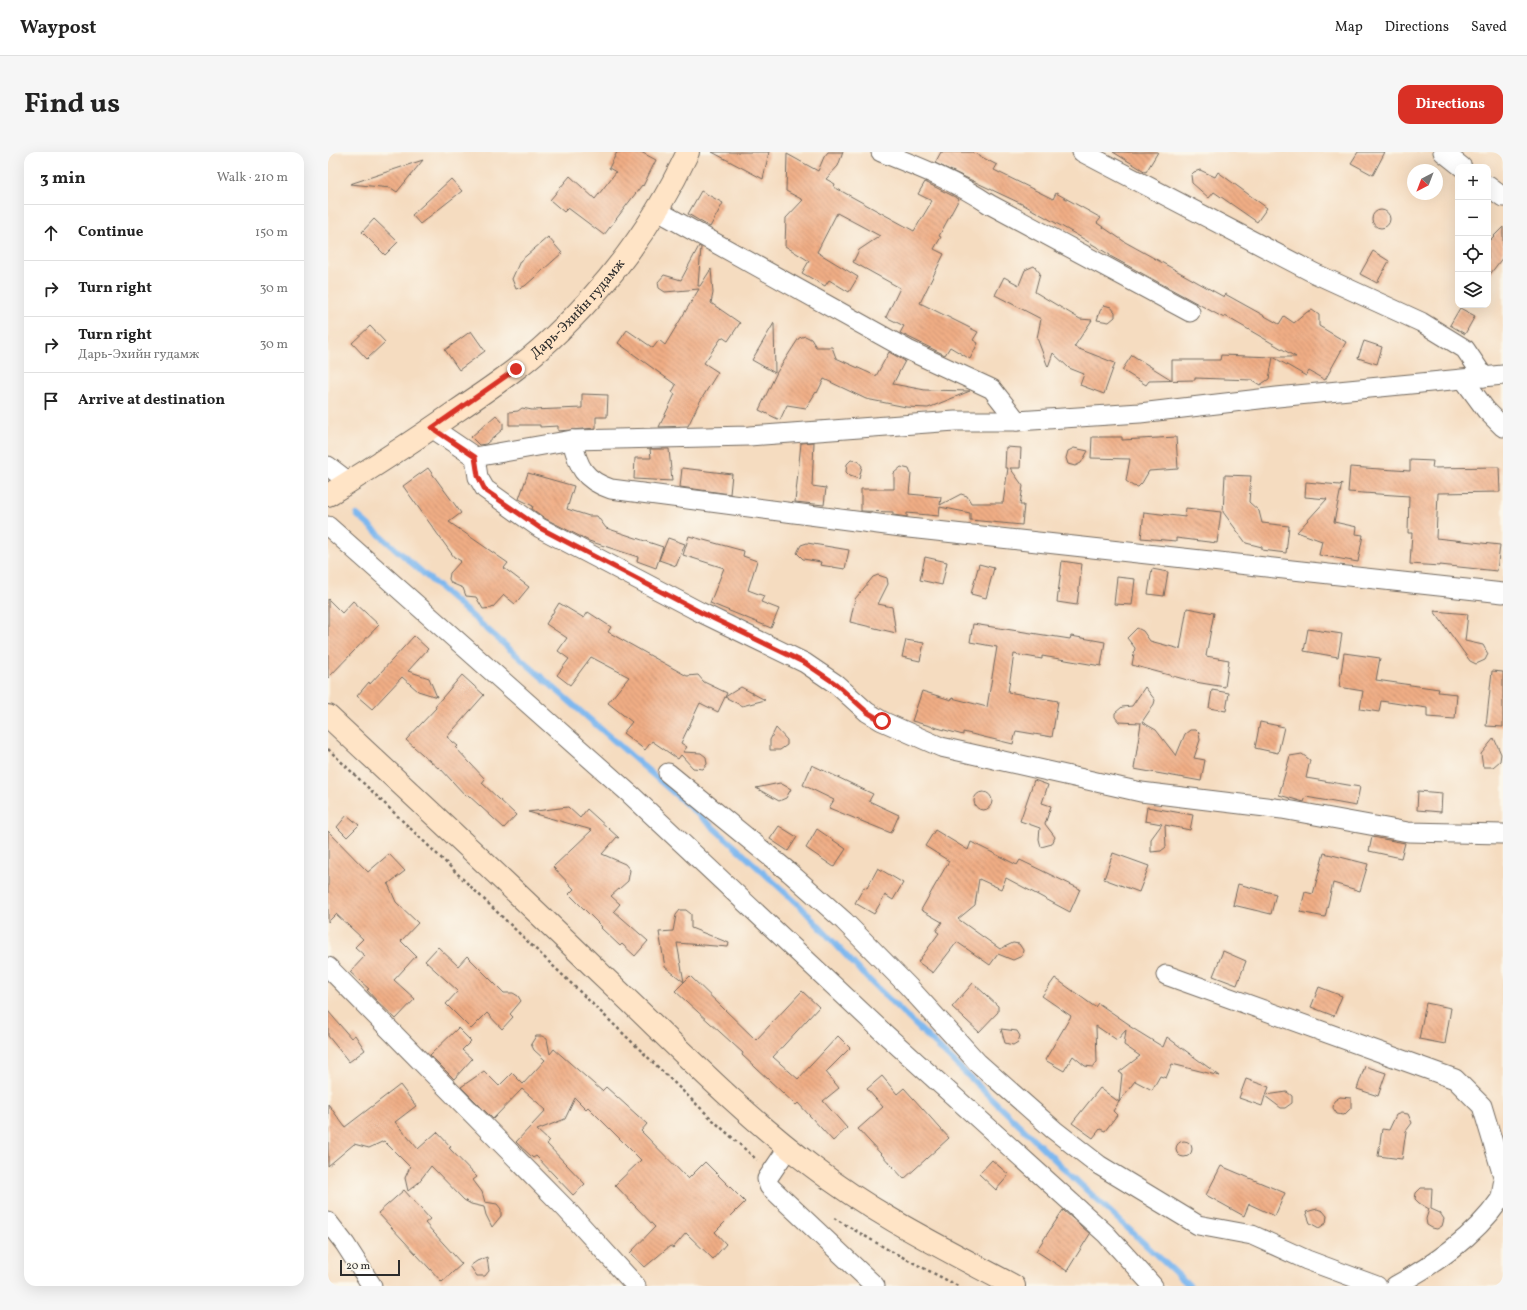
<!DOCTYPE html>
<meta charset="utf-8">
<style>
body{margin:0;font-family:Vollkorn,serif;background:#f6f6f6;color:#222}
.controls{position:absolute;right:12px;top:12px;display:grid;overflow:hidden;border-radius:8px;box-shadow:0 4px 16px #0002}
.controls button{width:36px;height:36px;display:grid;place-items:center;padding:0;border:0;border-bottom:1px solid #e0e0e0;background:#fff;color:#222;font:20px sans-serif}
.compass{position:absolute;left:1079px;top:12px;width:36px;height:36px;border-radius:50%;background:#fff;box-shadow:0 4px 16px #0002;rotate:222deg}
.scale{position:absolute;left:12px;bottom:10px;width:60px;box-sizing:border-box;padding-left:4px;border:2px solid #2b2b2b;border-top:0;font-size:11px;line-height:14px;white-space:nowrap;color:#2b2b2b;-webkit-text-stroke:3px #fbf7ec;paint-order:stroke}
.stop{position:absolute;width:12px;height:12px;margin:-9px;border:3px solid #d93025;border-radius:50%;background:#fff}
.stop.end{background:#d93025;border-color:#fff;box-shadow:0 1px 4px #0008}
.list{margin:0;padding:0;list-style:none}
h2{display:flex;justify-content:space-between;align-items:center;height:52px;margin:0;padding:0 16px;font-size:17px}
h2 small{font-size:13px;font-weight:400;color:#767676}
.list li{display:grid;grid-template-columns:26px 1fr auto;gap:12px;align-items:center;box-sizing:border-box;height:56px;padding:0 16px;border-top:1px solid #e0e0e0}
.list b{display:block;font-size:15px;white-space:nowrap}
.list p{margin:0;font-size:13px;white-space:nowrap;color:#767676}
.list em{font-size:13px;font-style:normal;color:#767676}
.icon{flex:none;width:22px;height:22px;fill:none;stroke:currentColor;stroke-width:2;stroke-linecap:round;stroke-linejoin:round}
.map{position:relative;flex:none;width:1175px;height:1134px;overflow:hidden;border-radius:12px}
header{display:flex;align-items:center;gap:24px;box-sizing:border-box;height:56px;padding:0 20px;background:#fff;border-bottom:1px solid #e0e0e0}
header strong{font-size:19px}
nav{display:flex;gap:22px;margin-inline-start:auto;font-size:14px}
.intro{display:flex;align-items:center;justify-content:space-between;box-sizing:border-box;height:96px;padding:0 24px}
h1{margin:0;font-size:28px}
.button{padding:10px 18px;border-radius:12px;background:#d93025;color:#fff;font-size:14px;font-weight:700}
main{display:flex;gap:24px;padding:0 24px}
aside{flex:1;background:#fff;border-radius:12px;box-shadow:0 4px 16px #0002}
.map>svg:first-child{display:block}
</style>
<header>
<strong>Waypost</strong>
<nav><a>Map</a><a>Directions</a><a>Saved</a></nav>
</header>
<div class="intro"><h1>Find us</h1><a class="button">Directions</a></div>
<main>
<aside>
<h2>3 min<small>Walk · 210 m</small></h2>
<ul class="list">
<li><svg class="icon" aria-label="ahead" viewBox="0 0 24 24"><path d="M12 20V5M6 11l6-6 6 6"/></svg><div><b>Continue</b></div><em>150 m</em></li>
<li><svg class="icon" aria-label="right" viewBox="0 0 24 24"><path d="M7 20v-9h11M14 6l5 5-5 5"/></svg><div><b>Turn right</b></div><em>30 m</em></li>
<li><svg class="icon" aria-label="right" viewBox="0 0 24 24"><path d="M7 20v-9h11M14 6l5 5-5 5"/></svg><div><b>Turn right</b><p>Дарь-Эхийн гудамж</p></div><em>30 m</em></li>
<li><svg class="icon" aria-label="arrive" viewBox="0 0 24 24"><path d="M6 21V4h12l-3 4 3 4H6"/></svg><div><b>Arrive at destination</b></div></li>
</ul>
</aside>
<div class="map">
<svg width="1175" height="1134" viewBox="0 0 1175 1134">
<defs>
<pattern id="building-back-hatch" width="6" height="6" patternUnits="userSpaceOnUse"><rect width="6" height="6" fill="#f0ad85"/><path d="M-1 5l2 2M0 0l6 6M5-1l2 2" fill="none" stroke="#c38d6d"/></pattern>
</defs>
<rect width="100%" height="100%" fill="#fbf7ec"/>
<filter id="ink" filterUnits="userSpaceOnUse"><feTurbulence type="fractalNoise" baseFrequency=".025" numOctaves="2"/><feDisplacementMap in="SourceGraphic" scale="8" xChannelSelector="R" yChannelSelector="G"/><feConvolveMatrix kernelMatrix="1 2 1 2 8 2 1 2 1" color-interpolation-filters="sRGB"/></filter>
<filter id="wash" filterUnits="userSpaceOnUse"><feTurbulence type="fractalNoise" baseFrequency=".012" numOctaves="4" result="noise"/><feDisplacementMap in="SourceGraphic" scale="16" xChannelSelector="R" yChannelSelector="G"/><feGaussianBlur stdDeviation="0.9" result="paint"/><feColorMatrix in="noise" values="0 0 0 0 0 0 0 0 0 0 0 0 0 0 0 0 0 1.4 0 .05"/><feComposite in="paint" operator="in"/></filter>
<g filter="url(#wash)">
<rect width="100%" height="100%" fill="#f5dcc0"/>
<g fill="none" stroke-linecap="round" stroke-linejoin="round">
<polyline stroke="#7eb8ef" stroke-width="6" points="29,363 405,693 473,755 538,825 751,1031 862,1134"/>
</g>
<g id="blocks">
<g fill="url(#building-back-hatch)">
<polygon points="289,0 313,0 328,8 315,34 314,33 276,83 240,56 236,60 222,48 242,24 267,47 288,20 281,16"/>
<polygon points="384,0 441,0 435,27"/>
<polygon points="500,0 515,0 510,14 498,27 507,32 506,35 586,79 604,49 590,42 597,30 631,47 611,84 613,85 606,97 616,102 592,151 650,180 645,188 650,191 642,207 622,195 617,203 572,181 576,174 558,165 572,136 525,110 531,98 552,84 509,61 489,100 530,125 521,140 501,128 497,134 474,121 481,109 457,94 458,66 475,48 458,39 459,2 490,19 496,5"/>
<polygon points="613,0 644,0 669,13 666,18 725,47 728,41 773,66 769,71 797,90 896,145 897,142 951,172 956,164 966,171 979,160 984,158 991,163 991,174 1018,190 997,228 981,219 978,224 945,205 968,205 897,164 896,166 782,104 782,103 749,83 696,53 607,11"/>
<polygon points="785,0 830,0 818,20"/>
<polygon points="1030,0 1057,0 1045,23 1023,11"/>
<polygon points="95,8 69,40 63,36 22,32"/>
<polygon points="872,18 887,25 890,20 939,56 929,70 886,40 881,46 864,31 863,23 866,20"/>
<polygon points="123,27 134,39 92,72 84,63"/>
<polygon points="373,39 395,51 382,75 360,62"/>
<circle cx="1053" cy="67" r="9"/>
<polygon points="46,67 70,90 57,103 34,80"/>
<polygon points="1175,75 1175,105 1160,125 1160,90"/>
<polygon points="220,85 234,101 197,134 188,137 184,127 192,109"/>
<polygon points="371,94 373,95 370,134 372,134 383,117 385,141 383,151 412,171 400,189 394,185 376,211 390,220 371,251 360,274 331,275 347,242 344,240 348,233 290,191 299,178 325,196 331,188 337,193 371,137 337,140 331,136 330,130 336,123 353,128"/>
<polygon points="1045,99 1061,109 1049,131 1032,122"/>
<polygon points="706,114 712,121 707,140 752,167 764,168 746,195 787,211 776,242 752,233 756,222 741,216 725,201 720,215 709,186 713,167 667,143 676,125 691,133 697,118"/>
<polygon points="776,153 783,155 787,160 787,165 781,170 769,168 772,159"/>
<polygon points="1132,156 1147,164 1137,182 1122,173"/>
<polygon points="446,171 447,221 424,208"/>
<polygon points="42,174 57,190 39,207 24,191"/>
<polygon points="143,179 157,199 131,218 117,198"/>
<polygon points="477,184 483,187 488,195 504,195 508,206 548,224 561,200 577,209 565,232 597,238 642,239 600,256 578,255 538,247 496,227 489,241 488,240 478,256 459,253 452,268 431,258 449,220 471,186"/>
<polygon points="1036,189 1054,195 1049,212 1030,206"/>
<polygon points="804,203 844,228 844,208 892,208 893,203 945,205 941,227 932,233 924,228 867,226 867,228 821,229 818,233 794,218"/>
<polygon points="254,242 280,243 279,265 268,265 268,276 230,279 230,274 212,275 212,273 181,273 181,260 190,259 194,256 204,258 254,256"/>
<polygon points="168,263 175,271 175,277 158,292 151,293 143,285"/>
<polygon points="764,285 794,285 794,288 848,285 850,317 821,319 814,331 810,335 805,334 798,329 802,307 763,306"/>
<polygon points="486,290 484,334 498,336 496,353 467,350 473,291"/>
<polygon points="678,295 693,296 692,316 682,316 695,334 692,353 696,353 694,373 642,368 642,361 612,355 611,364 579,361 579,365 565,363 565,360 533,359 533,337 566,337 566,321 573,315 581,317 583,322 581,342 613,345 612,353 633,342 639,344 643,351 675,351 680,316 677,316"/>
<polygon points="746,296 760,299 753,311 747,314 740,312 738,306 740,299"/>
<polygon points="322,297 341,297 344,329 306,327 307,306 323,306"/>
<polygon points="523,308 530,309 534,314 531,327 522,324 518,320 519,312"/>
<polygon points="1082,308 1105,309 1104,316 1171,315 1172,340 1110,341 1108,386 1172,393 1169,419 1112,413 1112,414 1082,412 1084,381 1080,381 1081,344 1020,340 1022,315 1082,319"/>
<polygon points="100,316 133,361 121,370 180,411 176,416 201,435 187,452 176,443 164,456 155,457 148,445 138,444 135,436 123,431 121,427 122,421 133,409 126,405 75,334"/>
<polygon points="354,316 404,322 402,342 352,335"/>
<polygon points="200,321 246,334 239,357 261,364 269,364 278,376 335,395 328,416 309,409 310,405 261,389 218,367 204,357 205,354 191,347"/>
<polygon points="897,323 923,324 921,350 931,359 934,371 961,374 958,401 934,398 934,395 918,391 895,360"/>
<polygon points="978,330 1012,333 1014,331 1006,370 1029,375 1028,382 1035,383 1030,410 991,403 994,389 969,380 999,347 977,345"/>
<polygon points="858,356 893,360 889,391 848,386 848,389 813,386 816,360 857,365"/>
<polygon points="361,384 416,399 415,404 429,409 420,438 436,444 433,450 451,457 443,476 382,451 396,416 355,403"/>
<polygon points="340,386 357,392 348,414 331,408"/>
<polygon points="479,391 521,398 517,417 492,413 493,410 475,407 469,401 473,393"/>
<polygon points="597,405 619,410 614,433 592,428"/>
<polygon points="734,409 754,412 749,453 729,450"/>
<polygon points="651,412 666,416 658,446 643,442"/>
<polygon points="824,417 840,420 836,444 820,442"/>
<polygon points="550,423 559,426 560,432 550,452 564,455 568,481 522,470 527,447 545,425"/>
<polygon points="789,425 807,427 804,453 786,452"/>
<polygon points="0,447 14,461 25,449 51,473 0,526"/>
<polygon points="231,451 256,466 260,460 283,475 280,480 359,524 370,523 376,530 399,541 397,545 413,535 437,548 414,554 397,545 390,560 372,551 353,591 359,595 355,600 373,601 378,605 379,612 375,617 365,616 353,603 350,607 324,589 317,598 295,581 304,570 280,551 301,525 263,505 242,533 229,523 241,507 230,499 239,486 218,472"/>
<polygon points="859,456 886,461 878,504 901,508 897,535 867,530 804,513 807,496 799,486 809,476 815,479 822,489 852,497"/>
<polygon points="1106,459 1140,462 1137,489 1155,493 1160,502 1157,508 1148,512 1142,509"/>
<polygon points="645,472 742,487 743,484 777,490 773,514 714,504 714,507 686,502 680,540 730,549 724,585 688,579 685,592 635,580 635,583 584,569 594,539 623,548 624,546 659,555 669,495 642,490"/>
<polygon points="980,477 1014,482 1010,505 976,499"/>
<polygon points="86,484 100,497 80,519 101,526 109,545 90,539 74,525 44,557 29,544 41,530 42,532"/>
<polygon points="578,488 596,491 592,509 574,505"/>
<polygon points="1016,501 1052,506 1048,528 1111,537 1110,540 1129,542 1127,567 1099,565 1099,556 1053,549 1051,560 1032,557 1035,539 1011,535"/>
<polygon points="1164,519 1175,520 1175,575 1158,574"/>
<polygon points="134,523 156,543 119,585 130,594 128,596 157,627 154,631 188,663 176,676 140,643 138,644 111,615 110,616 78,588 108,556 107,554"/>
<polygon points="817,535 827,548 826,552 814,570 828,578 848,604 857,582 862,578 868,578 871,581 872,588 866,606 877,608 873,629 806,617 813,571 791,570 787,565 787,561 794,555 804,554"/>
<polygon points="884,538 901,541 898,559 881,556"/>
<polygon points="932,570 956,575 950,601 927,596"/>
<polygon points="448,576 459,588 459,593 452,598 442,598 442,588"/>
<polygon points="1166,586 1173,602 1172,609 1165,615 1155,615 1153,602"/>
<polygon points="974,602 982,608 978,626 1032,635 1028,654 978,645 976,650 951,643 962,604"/>
<polygon points="484,613 545,642 541,649 571,663 563,681 501,656 506,648 475,633"/>
<polygon points="706,628 720,633 714,651 723,654 717,672 727,685 724,692 713,695 711,687 712,676 692,669"/>
<polygon points="452,631 463,637 458,646 451,649 428,636"/>
<polygon points="1090,639 1114,641 1113,660 1089,658"/>
<circle cx="655" cy="649" r="9"/>
<polygon points="240,655 252,666 259,657 291,686 289,685 274,702 297,712 302,718 300,729 283,744 292,752 286,759 320,789 307,804 294,792 292,794 273,776 274,775 241,742 246,737 225,715 264,678 200,660"/>
<polygon points="819,655 865,663 862,678 837,673 838,695 833,699 823,700 823,687 834,672 817,669"/>
<polygon points="19,663 31,673 19,685 9,675"/>
<polygon points="451,674 469,685 460,699 442,687"/>
<polygon points="489,677 518,697 506,715 478,696"/>
<polygon points="607,678 640,698 643,690 689,713 692,708 752,737 742,760 678,726 673,737 651,727 647,753 630,767 672,797 685,791 691,792 695,798 694,804 685,808 670,802 662,813 629,790 605,821 590,810 611,781 608,779 614,770 593,758 621,709 597,694"/>
<polygon points="0,679 40,720 61,702 77,719 60,732 68,750 90,771 73,789 88,804 66,828 87,847 68,867 48,848 39,838 41,837 22,820 37,804 27,795 35,787 8,762 0,770"/>
<polygon points="1044,685 1077,691 1073,706 1041,699"/>
<polygon points="785,701 821,714 811,740 776,727"/>
<polygon points="996,701 1040,712 1032,739 1005,731 997,765 972,760 977,740 985,742"/>
<polygon points="550,716 575,731 565,748 557,743 546,762 527,751 536,735 539,736"/>
<polygon points="910,732 948,742 943,762 905,753"/>
<polygon points="352,758 358,758 363,762 363,776 401,791 400,795 349,791 356,830 362,824 428,888 474,839 491,855 445,905 470,927 510,884 522,896 498,920 511,936 495,949 519,976 505,989 470,951 468,953 414,903 415,901 347,839 356,830 337,815 331,780 345,779 348,763"/>
<polygon points="110,795 130,814 139,804 176,841 185,841 190,844 193,849 182,862 185,865 174,877 159,861 143,877 118,852 130,839 97,809"/>
<polygon points="895,799 918,809 909,833 885,824"/>
<polygon points="727,826 767,855 770,851 802,873 801,874 835,895 839,885 892,924 844,912 838,926 832,924 824,938 807,929 791,950 794,922 791,920 812,904 796,893 798,878 789,888 768,874 769,910 765,915 757,914 745,904 736,919 717,908 743,864 714,844"/>
<polygon points="645,831 670,854 670,860 651,880 624,855"/>
<polygon points="991,835 1014,844 1006,864 983,855"/>
<polygon points="1098,851 1123,856 1117,892 1091,887"/>
<polygon points="0,859 23,886 27,883 37,898 21,910 0,884"/>
<polygon points="130,876 143,889 134,898 144,907 126,927 102,903"/>
<polygon points="673,877 689,879 692,884 690,890 685,893 677,891"/>
<polygon points="208,884 214,884 219,887 222,902 226,897 274,939 278,935 319,972 313,979 360,1027 377,1010 417,1050 387,1080 398,1092 385,1107 358,1081 345,1096 342,1094 317,1115 302,1101 327,1075 287,1033 313,1008 260,955 258,957 247,946 237,967 209,978 221,989 219,992 257,1032 245,1043 208,1004 205,1006 188,990 218,958 194,937 165,967 133,935 156,919 171,934 184,921 195,932 217,908 206,898 203,892"/>
<polygon points="1037,914 1058,921 1050,944 1029,937"/>
<polygon points="554,924 569,942 576,936 621,986 576,1027 530,977 555,955 539,937"/>
<polygon points="918,927 941,935 938,943 959,940 964,944 964,951 957,956 953,956 937,944 934,954 911,946"/>
<polygon points="72,933 88,954 67,970 90,997 109,980 123,995 121,996 149,1025 145,1028 154,1040 157,1050 169,1052 173,1057 173,1064 164,1075 158,1063 156,1055 143,1052 136,1048 103,1014 90,1031 80,1039 77,1026 82,1015 56,989 41,996 26,992 0,1014 0,952 17,975"/>
<polygon points="772,936 791,950 785,959 789,963 777,979 772,977 765,986 744,971"/>
<polygon points="1012,945 1023,946 1023,956 1016,963 1009,962 1005,956 1006,949"/>
<polygon points="1073,961 1080,962 1084,971 1078,979 1074,1007 1050,1004 1054,977 1061,978 1068,963"/>
<circle cx="856" cy="997" r="8"/>
<polygon points="664,1008 681,1023 668,1038 651,1022"/>
<polygon points="893,1014 957,1041 947,1064 921,1052 916,1064 878,1043"/>
<polygon points="1093,1036 1104,1036 1103,1057 1112,1061 1116,1067 1114,1074 1109,1077 1104,1076 1099,1073 1098,1067 1101,1057 1091,1051 1087,1047 1088,1041"/>
<polygon points="76,1038 102,1067 97,1071 134,1112 114,1130 50,1061"/>
<polygon points="989,1057 995,1059 999,1064 998,1071 991,1076 982,1071 978,1060"/>
<polygon points="735,1058 762,1082 739,1119 708,1099"/>
<polygon points="159,1105 161,1119 157,1124 149,1124 142,1114 149,1109"/>
</g>
</g>
</g>
<g filter="url(#ink)">
<use href="#blocks" fill-opacity="0" stroke="#72695f" stroke-width="1"/>
<g fill="none" stroke-linecap="round" stroke-linejoin="round">
<defs>
<g id="minor">
<path d="M553 0C591 15 627 29 661 52L862 160"/>
<polyline points="754,0 986,121 1093,170 1137,197 1156,225"/>
<polyline points="1115,0 1134,15"/>
<polyline points="1160,34 1175,45"/>
<polyline points="328,58 580,198 664,237 689,269"/>
<polyline points="1136,228 1158,258 1175,275"/>
<polyline points="104,276 147,305 150,325 157,337 212,376 372,460 477,511 508,532 539,560 554,569 613,595 813,640 954,657 1080,680 1175,682"/>
<path d="M244 288C250 315 256 328 283 337L581 376 1175 441"/>
<polyline points="147,305 244,288 421,284 627,269 689,269 812,261 949,245 1175,223"/>
<polyline points="0,314 21,330"/>
<polyline points="0,374 302,642 557,882 778,1082 825,1134"/>
<polyline points="340,621 461,720 516,769 580,834 650,911 726,978 771,1013 870,1073 924,1083 979,1108 1049,1134"/>
<polyline points="0,815 238,1057 308,1134"/>
<polyline points="838,823 1127,927 1154,954 1175,1024"/>
<polyline points="460,996 439,1027 441,1034 547,1134"/>
<polyline points="0,1070 17,1092 44,1134"/>
<path d="M1067 1134C1104 1114 1147 1084 1171 1049 1174 1045 1174 1037 1175 1032"/>
</g>
<g id="secondary">
<path id="s1" d="M0 343C42 317 84 290 124 262 158 239 191 217 221 189 278 136 327 71 360 0"/>
<path d="M0 564C92 650 185 736 275 824 344 889 409 958 485 1015 547 1063 617 1097 686 1134"/>
</g>
</defs>
<use href="#minor" stroke="#72695f" stroke-width="21"/>
<use href="#secondary" stroke="#72695f" stroke-width="24"/>
<g stroke="#72695f" stroke-width="2.5" stroke-dasharray="3 3" stroke-linecap="butt">
<polyline points="0,597 388,971 429,1008"/>
<polyline points="506,1066 559,1097 630,1134"/>
</g>
<use href="#minor" stroke="#fff" stroke-width="19"/>
<use href="#secondary" stroke="#ffe4c6" stroke-width="22"/>
</g>
</g>
<g fill="none" stroke-linecap="round" stroke-linejoin="round" filter="url(#ink)">
<polyline stroke="#d93025" stroke-width="5" points="188,217 104,276 147,305 150,324 157,338 212,376 372,460 477,511 508,532 539,560 554,569"/>
</g>
<g text-anchor="middle" dominant-baseline="central" stroke-width="3" stroke-linejoin="round" paint-order="stroke">
<g font-size="14" fill="#2b2b2b" stroke="#fbf7ec">
<text stroke="none"><textPath href="#s1" startOffset="313">Дарь-Эхийн гудамж</textPath></text>
</g>
</g>
</svg>
<div class="controls">
<button>+</button>
<button>−</button>
<button><svg class="icon" aria-label="locate" viewBox="0 0 24 24"><circle cx="12" cy="12" r="6"/><path d="M12 2v4M12 18v4M2 12h4M18 12h4"/></svg></button>
<button><svg class="icon" aria-label="layers" viewBox="0 0 24 24"><path d="M12 4l9 5-9 5-9-5zM3 14l9 5 9-5"/></svg></button>
</div>
<svg class="compass" viewBox="-18 -18 36 36"><path d="M0-13l5 13h-10z" fill="#e53935"/><path d="M0 13l5-13h-10z" fill="#767676"/></svg>
<div class="scale">20 m</div>
<div class="stop" style="left:554px;top:569px"></div>
<div class="stop end" style="left:188px;top:217px"></div>
</div>
</main>
